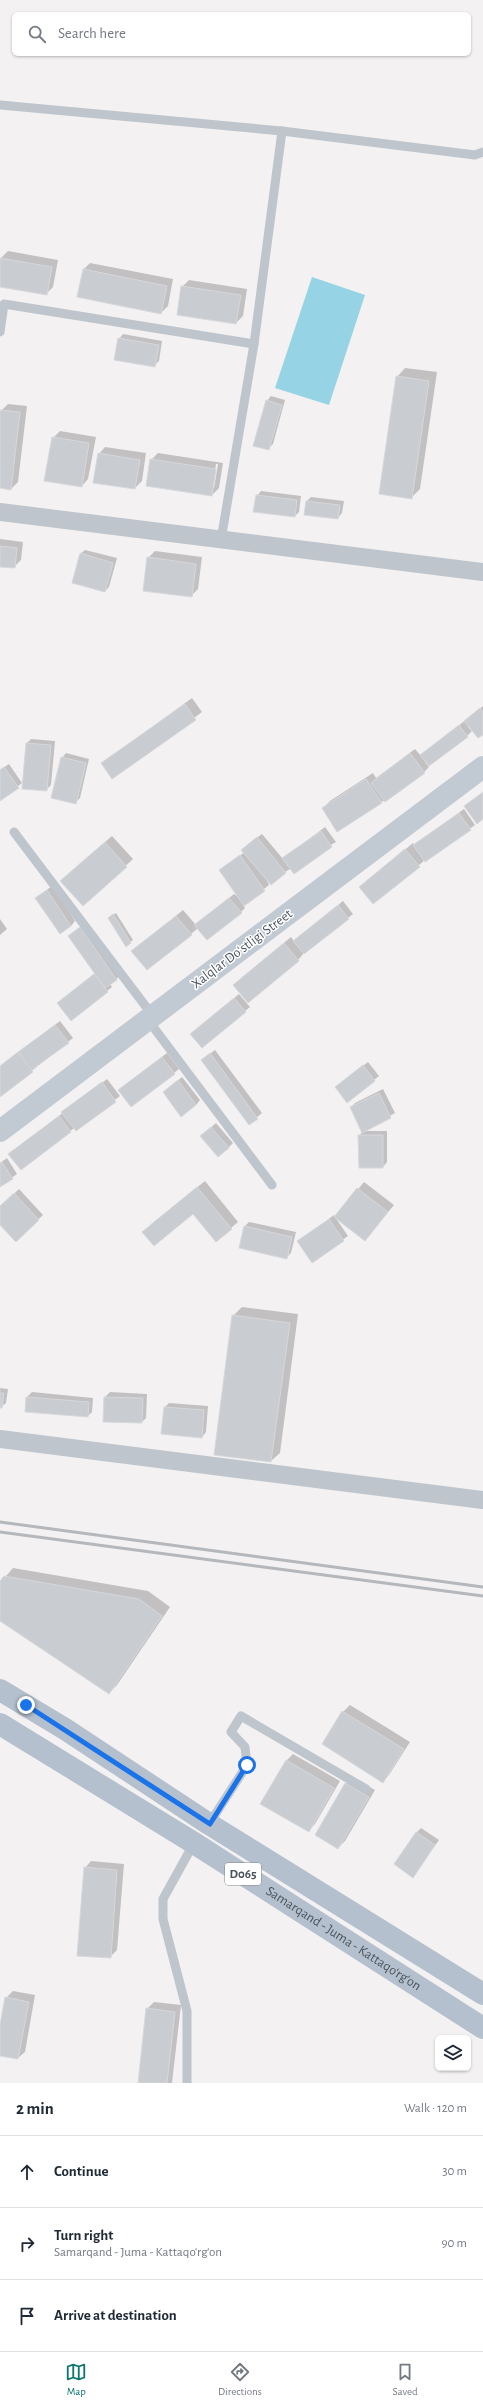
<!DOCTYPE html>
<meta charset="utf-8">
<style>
body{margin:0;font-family:"Alegreya Sans",sans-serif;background:#f2f2f3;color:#1f2937}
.controls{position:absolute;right:12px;bottom:12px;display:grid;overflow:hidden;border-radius:6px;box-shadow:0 1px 3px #0004}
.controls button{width:36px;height:36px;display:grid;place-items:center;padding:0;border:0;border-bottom:1px solid #e0e1e3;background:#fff;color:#1f2937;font:20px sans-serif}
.stop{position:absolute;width:12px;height:12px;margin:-9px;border:3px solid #1a73e8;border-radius:50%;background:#fff}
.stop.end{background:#1a73e8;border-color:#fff;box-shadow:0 1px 4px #0008}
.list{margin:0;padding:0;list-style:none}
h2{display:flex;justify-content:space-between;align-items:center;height:52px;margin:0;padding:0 16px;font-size:17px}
h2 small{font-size:13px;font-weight:400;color:#747a83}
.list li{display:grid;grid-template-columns:26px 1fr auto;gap:12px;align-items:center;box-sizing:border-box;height:72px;padding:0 16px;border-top:1px solid #e0e1e3}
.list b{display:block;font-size:15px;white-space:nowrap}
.list p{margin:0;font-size:13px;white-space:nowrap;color:#747a83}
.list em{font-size:13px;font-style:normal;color:#747a83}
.icon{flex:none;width:22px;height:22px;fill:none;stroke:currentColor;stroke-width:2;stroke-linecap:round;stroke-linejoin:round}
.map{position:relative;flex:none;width:483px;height:2083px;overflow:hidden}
.search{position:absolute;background:#fff;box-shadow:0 1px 3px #0004;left:12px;right:12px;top:12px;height:44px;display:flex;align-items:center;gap:10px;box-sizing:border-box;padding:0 14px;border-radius:6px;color:#747a83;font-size:15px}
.sheet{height:268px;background:#fff}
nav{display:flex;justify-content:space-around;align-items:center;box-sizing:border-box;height:56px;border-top:1px solid #e0e1e3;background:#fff;font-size:11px;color:#747a83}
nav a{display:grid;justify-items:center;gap:2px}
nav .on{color:#0f766e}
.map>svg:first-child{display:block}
</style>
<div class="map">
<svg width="483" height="2083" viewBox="0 0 483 2083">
<rect width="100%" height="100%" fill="#f3f1f1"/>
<polygon fill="#96d4e5" points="312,277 365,295 329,405 275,388"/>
<g fill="#0003" fill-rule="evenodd">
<polygon points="8,251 58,260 53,287 46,294 0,286 1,258"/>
<polygon points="90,263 173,279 168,306 161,313 83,270"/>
<polygon points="189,280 247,289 243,316 236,323 182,287"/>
<polygon points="123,334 162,341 159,361 154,366 119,339"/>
<polygon points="405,368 437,372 420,489 411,498 397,377"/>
<polygon points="271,396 285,400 273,444 268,449 267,401"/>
<polygon points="8,404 27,406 18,482 11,489 0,487 0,418 1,411"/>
<polygon points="60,431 96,437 88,479 82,486 53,438"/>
<polygon points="105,447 146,453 142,481 135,488 99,454"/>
<path d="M158 453 223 463 219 488 212 495 151 460ZM216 464H218L214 488H212Z"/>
<polygon points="261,491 301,496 299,512 295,516 257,496"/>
<polygon points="311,497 344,501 342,513 338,518 306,502"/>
<polygon points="0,539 23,542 21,560 14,567 0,566"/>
<polygon points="85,550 117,558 109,587 105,591 80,554"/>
<polygon points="155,551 202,557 198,589 191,596 148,558"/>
<polygon points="192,698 202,712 113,778 102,763"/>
<polygon points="483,706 483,733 470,726 468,727 472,731 467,736 425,762 429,767 424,772 386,801 323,808 330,801 373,773 376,778 415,749 421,756"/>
<polygon points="31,739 55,741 51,785 46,790 27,743"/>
<polygon points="66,753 89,759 80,798 75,803 62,758"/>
<polygon points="9,764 22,783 0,800 0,770"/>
<polygon points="464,809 475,825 425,860 374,903 360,887 413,843 414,845"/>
<polygon points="325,827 336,842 285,872 266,878 269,885 243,905 245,908 241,912 198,928 191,934 133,951 183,910 196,925 234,894 241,899 225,866 245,852 247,845 262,834 283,859"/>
<polygon points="112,836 133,859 83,905 68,874"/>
<polygon points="52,886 75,921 71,926 36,898"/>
<polygon points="343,901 353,914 304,953 298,960 241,978 291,937 294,941"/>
<polygon points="116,913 133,940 126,945 111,916"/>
<polygon points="0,919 7,929 0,935"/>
<polygon points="85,924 121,975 110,984 112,987 107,991 63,999 96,973 70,936"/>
<polygon points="239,994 250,1007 245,1011 191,1034"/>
<polygon points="60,1021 73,1038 0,1096 0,1066"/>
<polygon points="215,1050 262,1113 249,1124 207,1056"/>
<polygon points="167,1053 179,1069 174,1073 124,1086"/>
<polygon points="368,1062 379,1076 348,1101 341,1083"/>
<polygon points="182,1077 200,1100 196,1105 164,1092"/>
<polygon points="107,1079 120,1096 76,1130 74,1128 21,1169 9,1154"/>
<polygon points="383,1089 395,1113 363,1131 351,1107 355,1103"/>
<polygon points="216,1123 233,1143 228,1148 206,1132"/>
<polygon points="363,1131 387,1131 387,1162 383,1167 359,1136"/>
<polygon points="7,1158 17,1174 0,1186 0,1163"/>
<polygon points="205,1181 238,1222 231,1228 193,1213 150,1225"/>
<polygon points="364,1182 394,1205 365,1240 335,1217 348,1236 313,1261 299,1241 334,1215 335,1217"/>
<polygon points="19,1189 43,1215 16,1240 0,1223 0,1207"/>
<polygon points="249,1222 296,1232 291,1253 287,1257 244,1227"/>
<polygon points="242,1307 298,1314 280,1453 271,1461 215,1455 233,1316"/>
<polygon points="0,1388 8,1389 6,1403 1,1407"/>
<polygon points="32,1392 93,1398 92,1412 88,1416 26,1411 27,1397"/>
<polygon points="110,1392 147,1394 146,1418 142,1422 104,1421 105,1397"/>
<polygon points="169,1403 208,1406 206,1432 202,1437 165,1407"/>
<polygon points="13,1568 148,1591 170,1607 117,1685 109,1693 0,1620 0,1583"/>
<polygon points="350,1705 410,1742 389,1775 383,1781 343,1712"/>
<polygon points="293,1754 340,1781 315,1824 309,1830 286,1761"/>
<polygon points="353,1777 375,1790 345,1841 338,1848 346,1784"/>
<polygon points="421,1828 439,1840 413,1876 416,1833"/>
<polygon points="91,1861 124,1864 117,1950 110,1957 85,1868"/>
<polygon points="13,1991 35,1995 25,2052 18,2058 0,2055 0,2031 6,1998"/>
<polygon points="154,2002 181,2005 172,2083 139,2083 147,2009"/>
</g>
<g fill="#c9ccd0" stroke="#d6d8dc">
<polygon points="0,258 52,267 47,295 0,287"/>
<polygon points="83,269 167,286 161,314 77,297"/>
<polygon points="181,286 241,295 236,324 177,315"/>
<polygon points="118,338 159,345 155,367 114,360"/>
<polygon points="396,376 429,381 412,499 379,494"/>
<polygon points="266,400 282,405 269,450 253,446"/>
<polygon points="0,410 20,412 11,490 0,488"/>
<polygon points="52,437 89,443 82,487 44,481"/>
<polygon points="98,453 140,460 135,489 93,483"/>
<polygon points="150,459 216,469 212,496 146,486"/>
<polygon points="256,495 297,500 295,517 253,512"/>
<polygon points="306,501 340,505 338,519 304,515"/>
<polygon points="0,546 17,548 15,568 0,567"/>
<polygon points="80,553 113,563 105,592 72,583"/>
<polygon points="147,557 196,564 192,597 143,591"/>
<polygon points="185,704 196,720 112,779 101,763"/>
<polygon points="480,708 483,712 483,735 478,738 464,721"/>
<polygon points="459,725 468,737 429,766 420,755"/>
<polygon points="26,743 51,745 47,791 22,789"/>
<polygon points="410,753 425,773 385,802 371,783"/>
<polygon points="61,757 86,763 76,804 51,798"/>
<polygon points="4,767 19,788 0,801 0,770"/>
<polygon points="366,779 382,803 337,832 322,808"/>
<polygon points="483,792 483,819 477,824 464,806"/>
<polygon points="459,813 471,830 425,862 413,845"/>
<polygon points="321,831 332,847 294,874 282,858"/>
<polygon points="257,837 286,873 271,885 241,850"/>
<polygon points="105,842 127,867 83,906 60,881"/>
<polygon points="405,849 420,867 373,904 359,887"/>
<polygon points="240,855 265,891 244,906 219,870"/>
<polygon points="47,890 71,926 60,934 35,898"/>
<polygon points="229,898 242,913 207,940 194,925"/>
<polygon points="338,905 349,919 304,954 293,941"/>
<polygon points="113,914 131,943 126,947 108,918"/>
<polygon points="176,916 192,935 147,970 131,951"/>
<polygon points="80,927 117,980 105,988 68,936"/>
<polygon points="284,943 299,961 248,1003 233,985"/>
<polygon points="94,974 108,992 71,1021 57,1003"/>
<polygon points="234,998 246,1012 202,1048 190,1034"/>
<polygon points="55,1025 69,1043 31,1070 18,1052"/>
<polygon points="18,1052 33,1072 0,1097 0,1066"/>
<polygon points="210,1053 258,1119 249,1125 201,1060"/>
<polygon points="162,1057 175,1074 131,1107 118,1090"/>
<polygon points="363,1065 375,1081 347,1103 335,1087"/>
<polygon points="178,1080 196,1105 181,1117 163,1092"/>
<polygon points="102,1082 116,1102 76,1131 61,1112"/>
<polygon points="379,1093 391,1118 362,1133 350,1107"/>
<polygon points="59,1116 71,1132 21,1170 8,1154"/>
<polygon points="211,1127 229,1148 218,1157 200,1136"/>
<polygon points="358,1135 383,1135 383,1168 359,1168"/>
<polygon points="2,1162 13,1179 0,1187 0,1163"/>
<polygon points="197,1187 232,1229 216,1242 193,1214 154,1246 142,1232"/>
<polygon points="357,1188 388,1212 365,1241 334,1217"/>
<polygon points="14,1193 39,1220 16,1242 0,1225 0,1206"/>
<polygon points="329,1219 344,1241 312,1263 297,1241"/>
<polygon points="244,1226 292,1237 287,1259 239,1248"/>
<polygon points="232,1315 290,1323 271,1462 214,1455"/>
<polygon points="0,1393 4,1393 2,1408 0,1408"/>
<polygon points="26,1397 89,1402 88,1417 25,1412"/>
<polygon points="104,1397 143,1398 142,1423 103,1422"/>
<polygon points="164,1407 204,1410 202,1438 161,1434"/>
<polygon points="4,1576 139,1599 162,1616 109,1694 0,1621 0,1581"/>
<polygon points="342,1711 404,1749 383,1783 322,1744"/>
<polygon points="286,1760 334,1788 309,1832 260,1804"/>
<polygon points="345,1783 369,1797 338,1849 315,1835"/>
<polygon points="416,1832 435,1845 413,1878 394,1864"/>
<polygon points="84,1867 117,1870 111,1958 77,1956"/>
<polygon points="5,1997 29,2002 18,2059 0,2056 0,2025"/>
<polygon points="146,2008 175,2012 167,2083 138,2083"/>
</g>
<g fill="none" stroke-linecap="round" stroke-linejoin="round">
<g stroke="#bec5cc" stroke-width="9">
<polyline points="0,105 282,131 475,155 483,152"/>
<polyline points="0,332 4,304 254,344"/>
<polyline points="221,540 254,344 282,131"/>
<polyline points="14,832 153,1016"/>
<polyline points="148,1020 272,1185"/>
<polyline points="209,1824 247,1765 245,1747 231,1732 241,1716 366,1789"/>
<polyline points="187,2083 187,2011 163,1919 163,1899 194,1843"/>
</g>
<g stroke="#bec5cc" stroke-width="18">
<polyline points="0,512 483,572"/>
<polyline points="0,1439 483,1500"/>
</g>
<polyline stroke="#c1c9d3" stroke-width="22" points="0,1131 483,767"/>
<g stroke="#b4c0cd" stroke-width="22">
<polyline points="0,1690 65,1729 209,1824 483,1994"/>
<path id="s1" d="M0 1724 194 1843 483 2028"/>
</g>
<g stroke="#b4b7bb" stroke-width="3">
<polyline points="0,1522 483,1587"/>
<polyline points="0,1532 483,1596"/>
</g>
</g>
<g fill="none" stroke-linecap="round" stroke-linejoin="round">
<polyline stroke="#1a73e8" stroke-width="5" points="26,1705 210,1824 247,1765"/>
</g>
<g text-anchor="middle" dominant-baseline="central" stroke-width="3" stroke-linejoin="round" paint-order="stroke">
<rect fill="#fff" stroke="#81878e" stroke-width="1" x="225" y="1863" width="36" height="22" rx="3"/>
<g font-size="13" font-weight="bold" fill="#4b545d">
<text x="243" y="1874">D065</text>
</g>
<g font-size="14" fill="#4b545d" stroke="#fff">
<text transform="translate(242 949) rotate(-37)">Xalqlar Doʻstligi Street</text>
<text stroke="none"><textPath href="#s1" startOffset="405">Samarqand - Juma - Kattaqo‘rg‘on</textPath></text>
</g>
</g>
</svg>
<div class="controls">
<button><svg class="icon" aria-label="layers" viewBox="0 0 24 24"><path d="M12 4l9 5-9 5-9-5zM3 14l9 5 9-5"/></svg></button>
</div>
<div class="stop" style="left:247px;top:1765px"></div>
<div class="stop end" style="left:26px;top:1705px"></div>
<div class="search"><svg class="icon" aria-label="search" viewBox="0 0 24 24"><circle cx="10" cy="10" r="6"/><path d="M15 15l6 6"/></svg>Search here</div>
</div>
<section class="sheet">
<h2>2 min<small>Walk · 120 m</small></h2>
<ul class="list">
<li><svg class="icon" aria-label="ahead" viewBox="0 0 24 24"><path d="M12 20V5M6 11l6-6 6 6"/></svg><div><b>Continue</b></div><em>30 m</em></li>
<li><svg class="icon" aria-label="right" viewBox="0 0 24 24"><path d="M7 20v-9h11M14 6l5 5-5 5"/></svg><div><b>Turn right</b><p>Samarqand - Juma - Kattaqo‘rg‘on</p></div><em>90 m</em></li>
<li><svg class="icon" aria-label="arrive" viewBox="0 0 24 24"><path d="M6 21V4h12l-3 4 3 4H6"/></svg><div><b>Arrive at destination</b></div></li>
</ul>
</section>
<nav>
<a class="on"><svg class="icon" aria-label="map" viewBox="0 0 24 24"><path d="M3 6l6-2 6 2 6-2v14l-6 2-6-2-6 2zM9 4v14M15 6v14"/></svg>Map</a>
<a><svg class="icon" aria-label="directions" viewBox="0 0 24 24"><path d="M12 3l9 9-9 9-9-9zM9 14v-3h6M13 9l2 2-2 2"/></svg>Directions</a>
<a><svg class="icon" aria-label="saved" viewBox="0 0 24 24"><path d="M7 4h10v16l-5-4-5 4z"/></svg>Saved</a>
</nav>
